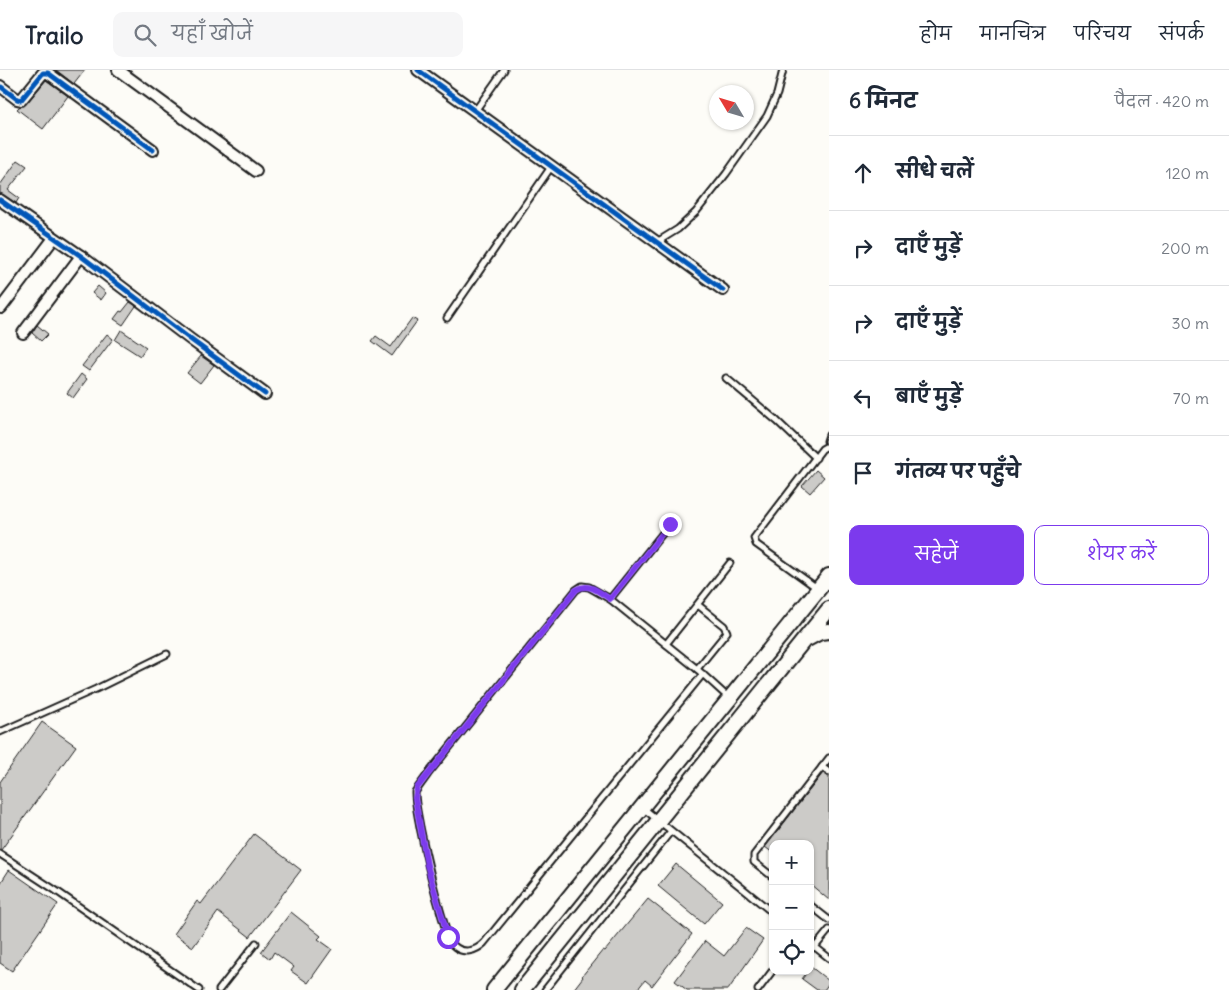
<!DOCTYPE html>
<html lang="hi">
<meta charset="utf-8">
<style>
body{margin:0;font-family:Delius,"Playpen Sans Deva",sans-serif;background:#f6f6f7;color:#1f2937}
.controls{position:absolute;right:15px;bottom:15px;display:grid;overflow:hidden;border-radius:10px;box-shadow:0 1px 4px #0004}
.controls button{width:45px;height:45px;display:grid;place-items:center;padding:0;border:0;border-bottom:1px solid #e0e1e3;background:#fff;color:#1f2937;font:25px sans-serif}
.compass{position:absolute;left:709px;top:15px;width:45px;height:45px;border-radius:50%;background:#fff;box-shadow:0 1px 4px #0004;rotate:308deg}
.stop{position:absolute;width:15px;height:15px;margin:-11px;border:4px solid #7c3aed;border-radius:50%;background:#fff}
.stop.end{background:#7c3aed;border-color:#fff;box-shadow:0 1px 5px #0008}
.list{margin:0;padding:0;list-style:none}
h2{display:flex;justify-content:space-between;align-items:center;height:65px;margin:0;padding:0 20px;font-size:21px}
h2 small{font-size:16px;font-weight:400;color:#747a83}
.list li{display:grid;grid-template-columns:32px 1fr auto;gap:15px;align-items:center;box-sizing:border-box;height:75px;padding:0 20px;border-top:1px solid #e0e1e3}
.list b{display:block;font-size:19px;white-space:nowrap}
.list em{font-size:16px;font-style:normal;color:#747a83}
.actions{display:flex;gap:10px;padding:15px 20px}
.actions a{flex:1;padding:11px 0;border:1px solid #7c3aed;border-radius:10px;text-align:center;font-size:18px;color:#7c3aed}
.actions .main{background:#7c3aed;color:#fff}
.icon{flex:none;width:28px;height:28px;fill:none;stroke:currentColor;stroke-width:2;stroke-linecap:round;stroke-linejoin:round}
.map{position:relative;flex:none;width:829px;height:920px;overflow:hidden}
header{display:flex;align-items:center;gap:30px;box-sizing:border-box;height:70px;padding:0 25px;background:#fff;border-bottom:1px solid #e0e1e3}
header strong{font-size:24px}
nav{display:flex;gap:28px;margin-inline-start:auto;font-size:18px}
.search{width:350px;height:45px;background:#f6f6f7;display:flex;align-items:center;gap:12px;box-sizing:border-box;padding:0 18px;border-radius:10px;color:#747a83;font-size:19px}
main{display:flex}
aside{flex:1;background:#fff}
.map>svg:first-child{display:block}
</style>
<header>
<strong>Trailo</strong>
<div class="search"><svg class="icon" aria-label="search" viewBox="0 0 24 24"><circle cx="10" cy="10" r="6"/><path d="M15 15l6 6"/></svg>यहाँ खोजें</div>
<nav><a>होम</a><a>मानचित्र</a><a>परिचय</a><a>संपर्क</a></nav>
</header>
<main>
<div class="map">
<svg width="829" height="920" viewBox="0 0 829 920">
<rect width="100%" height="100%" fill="#fdfcf7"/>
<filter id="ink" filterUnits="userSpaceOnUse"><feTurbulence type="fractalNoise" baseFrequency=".02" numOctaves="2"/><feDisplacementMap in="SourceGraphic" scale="10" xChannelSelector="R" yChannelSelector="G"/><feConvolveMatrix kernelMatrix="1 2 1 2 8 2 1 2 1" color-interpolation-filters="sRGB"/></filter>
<g filter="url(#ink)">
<g fill="#cccbc8" stroke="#1c1c1c">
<polygon points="56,0 85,0 74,14"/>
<polygon points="46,10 68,26 43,59 17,39 19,37 26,34"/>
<polygon points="18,90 27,96 8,120 19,128 16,133 0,123 0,115"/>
<polygon points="98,216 106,223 101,230 92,223"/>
<polygon points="130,232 136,236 123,255 114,249 120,241 122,242"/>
<polygon points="412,248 417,251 392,286 372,271 376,266 391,277"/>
<polygon points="37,255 48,264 41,271 32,263"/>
<polygon points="121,260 146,277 140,286 115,270"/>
<polygon points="107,264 113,269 89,301 82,296"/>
<polygon points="201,286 214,295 200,313 187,303"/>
<polygon points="81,304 87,309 73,328 67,323"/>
<polygon points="816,400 824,407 810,423 802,416"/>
<polygon points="42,652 76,676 1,780 0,780 0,712"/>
<polygon points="823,703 829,707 829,830 810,814 810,774 773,774 773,783 765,777"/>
<polygon points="254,764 301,800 250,867 218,842 193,877 174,864 197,831 201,834"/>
<polygon points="676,794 722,832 704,854 658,816"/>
<polygon points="9,800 58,834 12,901 0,893 0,814"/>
<polygon points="648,829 692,864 652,916 645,910 637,920 573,920 583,907 582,906 603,880 605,881"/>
<polygon points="291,842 321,866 318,869 332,879 308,913 291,901 294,897 274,882 270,889 261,882"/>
<polygon points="746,858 763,870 728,920 687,920 675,911 705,871 724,886"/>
<polygon points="811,897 829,911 829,913 824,920 817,920 802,909 808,901 810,901"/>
</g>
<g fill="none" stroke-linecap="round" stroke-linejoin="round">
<defs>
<g id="lane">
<polyline points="475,41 504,0"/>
<polyline points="657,172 678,159 696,142 726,104 767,46 777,24 783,0"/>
<polyline points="447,248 551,97"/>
<polyline points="726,308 777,351 816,388"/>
<polyline points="828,375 827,371 829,365"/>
<polyline points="817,518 756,474 754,468 822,379 829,375"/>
<polyline points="610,529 670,454"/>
<polyline points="666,574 730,493"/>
<polyline points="697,599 727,562 724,556 698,535"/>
<path d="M703 604 484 873C476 881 463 885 453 875 447 868 445 856 442 847 433 817 426 787 420 757 418 745 415 734 415 722L428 704 576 520 582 516 589 517 610 529 697 599 730 629"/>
<polyline points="0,662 96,619 167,584"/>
<polyline points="822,697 829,702"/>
<polyline points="643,738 773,843"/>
<polyline points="0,784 55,820 199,920"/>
<polyline points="773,807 754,792 754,785 829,688"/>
<polyline points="810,835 829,850"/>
<polyline points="810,873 829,888"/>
<polyline points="810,879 815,877 829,860"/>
<polyline points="219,920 256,873"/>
<polyline points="545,920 671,761"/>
<polyline points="758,920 773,900"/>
</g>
<g id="street">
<polyline points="118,0 256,101"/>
<polyline points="418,0 723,220"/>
<polyline points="0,16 17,29 21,30 43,3 48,3 153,80"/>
<polyline points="0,130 81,186 190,269 265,324"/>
<polyline points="1,238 54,168"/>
<polyline points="23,263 81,186"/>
</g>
<g id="secondary">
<polyline points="807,569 820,562 829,561"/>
<polyline points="494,920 829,506"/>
<polyline points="522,920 829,539"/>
</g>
</defs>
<use href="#lane" stroke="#1c1c1c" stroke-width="9"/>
<use href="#street" stroke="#1c1c1c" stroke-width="14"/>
<use href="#secondary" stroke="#1c1c1c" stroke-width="18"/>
<use href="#lane" stroke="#fdfcf7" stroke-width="5"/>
<use href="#street" stroke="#fdfcf7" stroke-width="10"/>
<use href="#secondary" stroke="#fdfcf7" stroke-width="14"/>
<defs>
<g id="cycleway">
<polyline points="418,0 723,220"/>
<polyline points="0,16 17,29 21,30 43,3 48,3 153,80"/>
<polyline points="0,130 81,186 190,269 265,324"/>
</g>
</defs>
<use href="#cycleway" stroke="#fdfcf7" stroke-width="8"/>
<use href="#cycleway" stroke="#0057b8" stroke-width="5"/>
</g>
</g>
<g fill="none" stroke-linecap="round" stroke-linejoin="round" filter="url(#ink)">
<path stroke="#7c3aed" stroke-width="6" d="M448 867 427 795 415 728 417 718 576 520C589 512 599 522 610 529L670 454"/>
</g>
</svg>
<div class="controls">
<button>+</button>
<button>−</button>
<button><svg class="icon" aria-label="locate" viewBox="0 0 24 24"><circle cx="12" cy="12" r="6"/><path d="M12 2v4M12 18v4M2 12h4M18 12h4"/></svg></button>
</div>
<svg class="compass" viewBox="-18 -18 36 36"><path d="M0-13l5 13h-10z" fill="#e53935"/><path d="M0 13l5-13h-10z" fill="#747a83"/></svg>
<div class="stop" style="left:448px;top:867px"></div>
<div class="stop end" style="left:670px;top:454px"></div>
</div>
<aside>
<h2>6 मिनट<small>पैदल · 420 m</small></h2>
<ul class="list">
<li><svg class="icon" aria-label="ahead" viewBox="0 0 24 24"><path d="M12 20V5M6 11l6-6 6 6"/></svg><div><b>सीधे चलें</b></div><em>120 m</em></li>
<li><svg class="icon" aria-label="right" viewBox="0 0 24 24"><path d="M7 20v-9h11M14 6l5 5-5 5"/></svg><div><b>दाएँ मुड़ें</b></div><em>200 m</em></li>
<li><svg class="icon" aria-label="right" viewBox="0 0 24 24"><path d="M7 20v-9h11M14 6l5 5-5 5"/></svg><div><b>दाएँ मुड़ें</b></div><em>30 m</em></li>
<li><svg class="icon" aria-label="left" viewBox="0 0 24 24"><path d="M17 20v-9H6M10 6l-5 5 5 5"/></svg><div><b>बाएँ मुड़ें</b></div><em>70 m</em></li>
<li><svg class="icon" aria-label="arrive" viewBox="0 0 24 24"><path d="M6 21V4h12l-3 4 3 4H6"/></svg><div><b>गंतव्य पर पहुँचे</b></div></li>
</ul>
<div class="actions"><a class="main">सहेजें</a><a>शेयर करें</a></div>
</aside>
</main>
